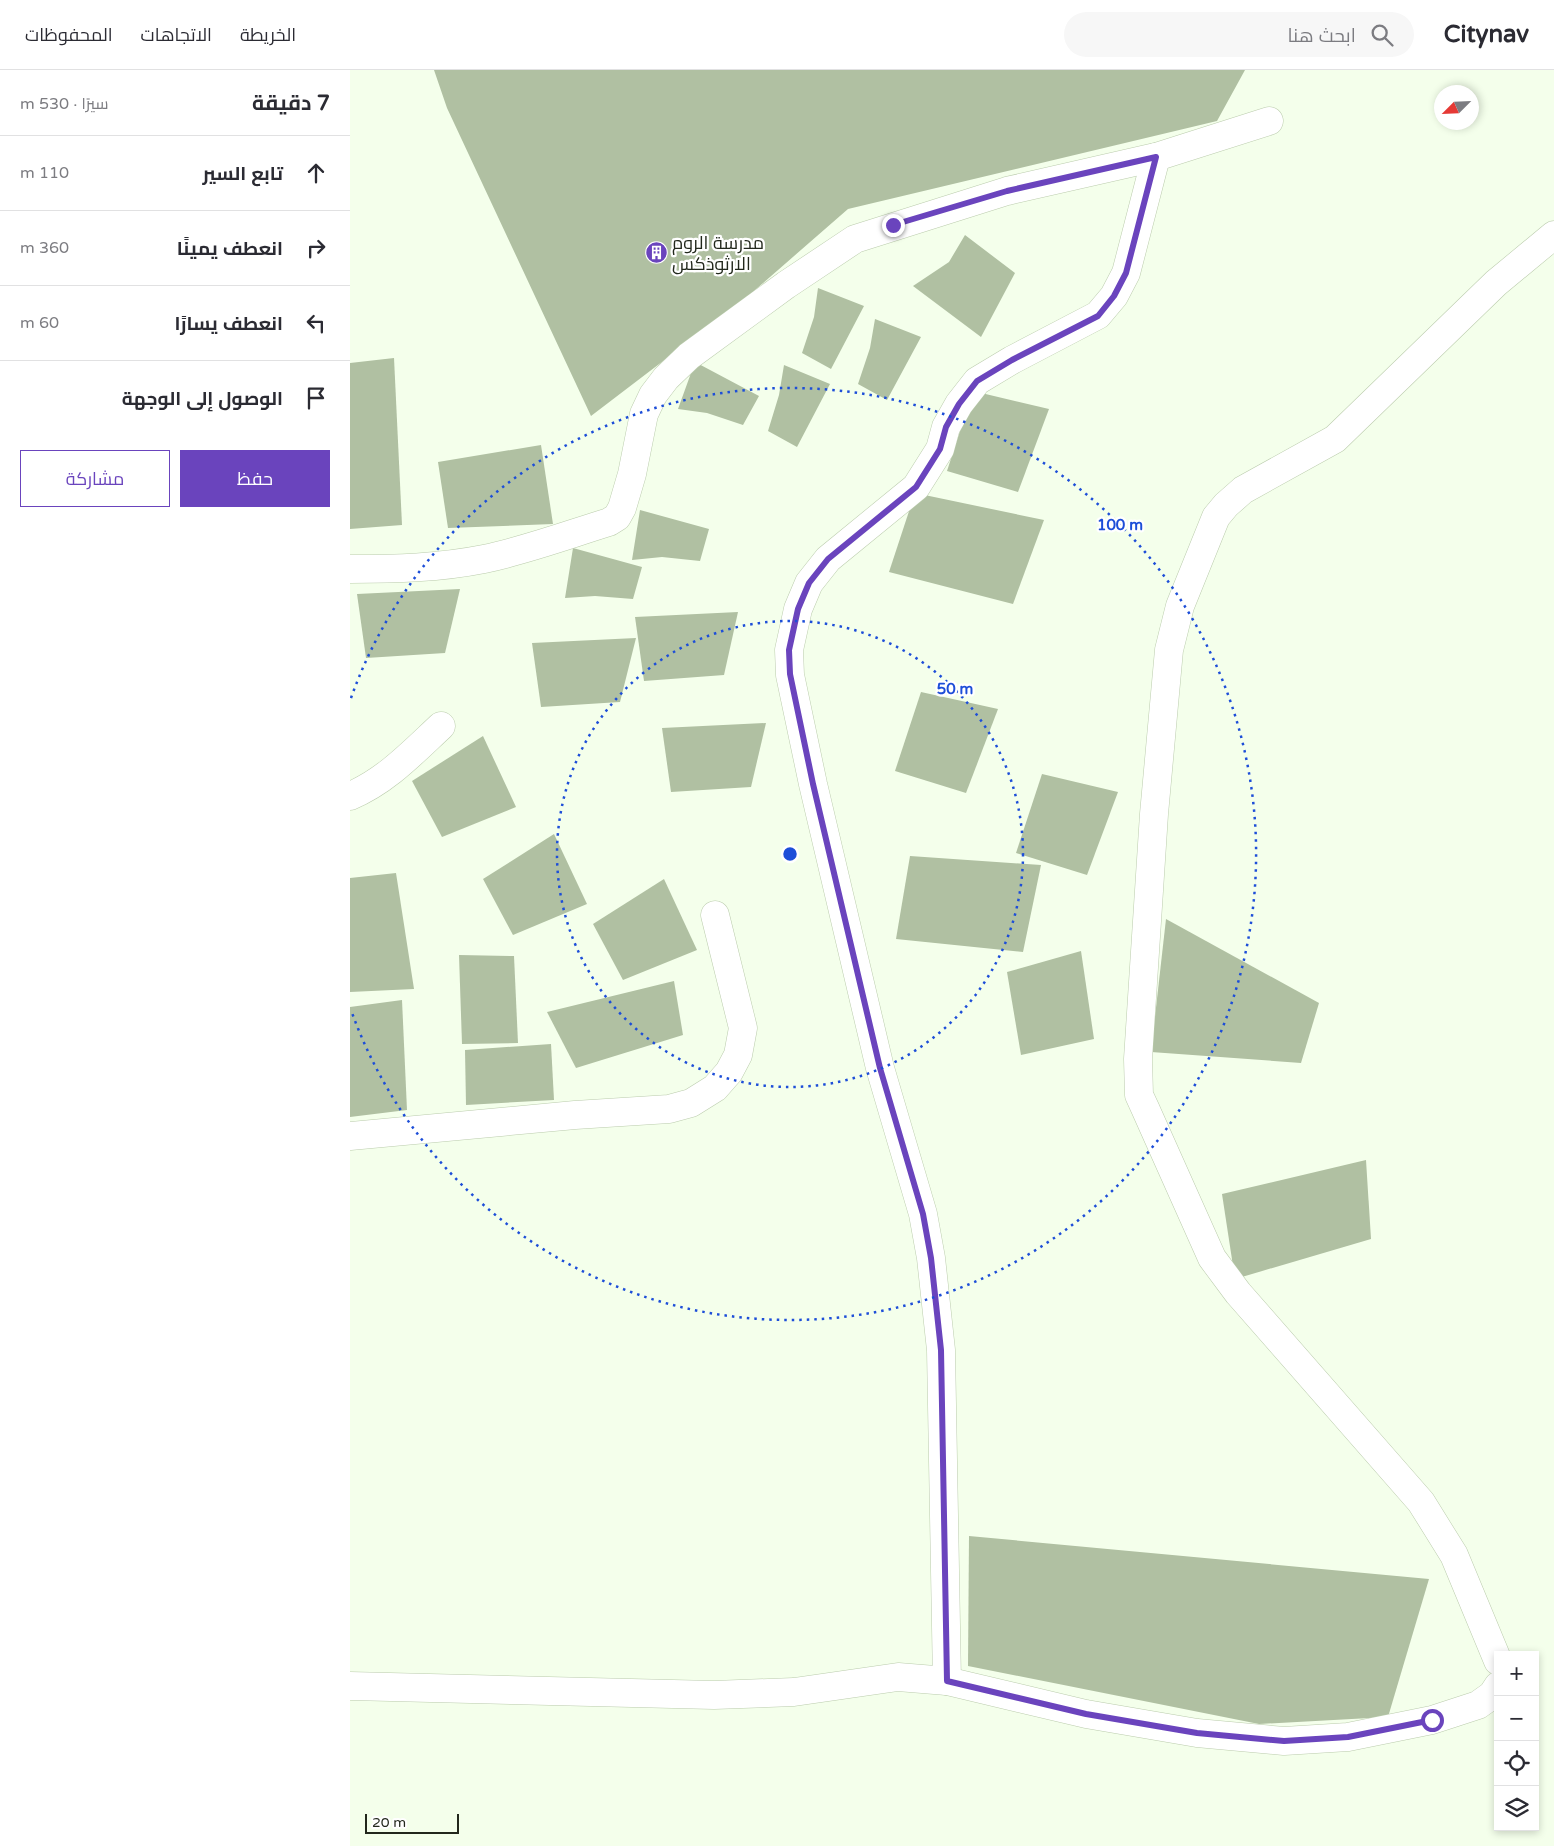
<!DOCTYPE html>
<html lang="ar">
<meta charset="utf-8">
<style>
body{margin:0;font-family:"Varela Round",Cairo,sans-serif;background:#f7f7f7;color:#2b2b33;direction:rtl}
.controls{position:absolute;right:15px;bottom:15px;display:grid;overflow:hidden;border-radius:0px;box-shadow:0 2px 8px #0003}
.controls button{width:45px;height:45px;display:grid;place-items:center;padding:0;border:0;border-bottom:1px solid #e1e1e2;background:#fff;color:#2b2b33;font:25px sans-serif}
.compass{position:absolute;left:1084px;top:15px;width:45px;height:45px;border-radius:50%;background:#fff;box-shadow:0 2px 8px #0003;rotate:246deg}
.scale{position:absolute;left:15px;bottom:12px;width:94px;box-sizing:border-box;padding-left:5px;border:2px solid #22281c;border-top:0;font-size:14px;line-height:18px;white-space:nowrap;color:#22281c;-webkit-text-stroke:4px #fff;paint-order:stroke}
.stop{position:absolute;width:15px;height:15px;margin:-11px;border:4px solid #6a44bd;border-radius:50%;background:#fff}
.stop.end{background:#6a44bd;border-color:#fff;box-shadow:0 1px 5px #0008}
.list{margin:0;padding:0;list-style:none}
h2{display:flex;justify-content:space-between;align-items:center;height:65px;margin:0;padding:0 20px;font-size:21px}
h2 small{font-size:16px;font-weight:400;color:#7c7c81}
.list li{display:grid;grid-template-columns:32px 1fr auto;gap:15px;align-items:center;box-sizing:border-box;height:75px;padding:0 20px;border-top:1px solid #e1e1e2}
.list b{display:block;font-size:19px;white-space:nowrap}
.list em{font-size:16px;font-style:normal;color:#7c7c81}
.actions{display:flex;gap:10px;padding:15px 20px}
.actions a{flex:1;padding:11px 0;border:1px solid #6a44bd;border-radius:0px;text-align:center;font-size:18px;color:#6a44bd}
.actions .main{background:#6a44bd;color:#fff}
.icon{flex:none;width:28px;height:28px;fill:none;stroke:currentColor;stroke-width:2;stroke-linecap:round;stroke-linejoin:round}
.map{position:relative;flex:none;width:1204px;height:1776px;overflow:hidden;direction:ltr}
header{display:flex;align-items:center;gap:30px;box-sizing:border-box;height:70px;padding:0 25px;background:#fff;border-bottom:1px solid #e1e1e2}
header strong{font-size:24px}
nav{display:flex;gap:28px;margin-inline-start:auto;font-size:18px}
.search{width:350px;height:45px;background:#f7f7f7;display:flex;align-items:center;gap:12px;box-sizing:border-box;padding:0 18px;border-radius:28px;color:#7c7c81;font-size:19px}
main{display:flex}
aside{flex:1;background:#fff}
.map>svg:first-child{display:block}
</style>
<header>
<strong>Citynav</strong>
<div class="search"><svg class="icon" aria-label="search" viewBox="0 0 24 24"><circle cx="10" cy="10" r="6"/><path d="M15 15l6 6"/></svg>ابحث هنا</div>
<nav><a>الخريطة</a><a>الاتجاهات</a><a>المحفوظات</a></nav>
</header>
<main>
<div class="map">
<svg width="1204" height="1776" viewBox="0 0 1204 1776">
<rect width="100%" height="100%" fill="#f4ffeb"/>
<g fill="#b0c0a2">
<polygon points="84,0 895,0 867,51 498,139 397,227 241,346 97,38"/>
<polygon points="615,165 665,203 631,267 563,216 599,192"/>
<polygon points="468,218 514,236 481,299 452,283 464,247"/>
<polygon points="525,249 571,267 537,330 508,314 520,278"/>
<polygon points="44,288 52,455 0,459 0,293"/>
<polygon points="345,292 409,326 393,355 357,343 328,339"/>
<polygon points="434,295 480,314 447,377 418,361 429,325"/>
<polygon points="623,321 699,339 668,422 597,401"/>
<polygon points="191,375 203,454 98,458 88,392"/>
<polygon points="565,423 694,450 663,534 539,502"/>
<polygon points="290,440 359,459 350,491 312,487 282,490"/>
<polygon points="223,478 292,497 283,529 245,526 215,528"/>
<polygon points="110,519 95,583 16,588 7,524"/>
<polygon points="388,542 374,605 294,611 285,547"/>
<polygon points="286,568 270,632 191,637 182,573"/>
<polygon points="571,622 648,639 616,723 545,701"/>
<polygon points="416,653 401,717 321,722 312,658"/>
<polygon points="133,666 166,737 92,767 62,711"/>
<polygon points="692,704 768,722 737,805 666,783"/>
<polygon points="204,764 237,834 163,865 133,809"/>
<polygon points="560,786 691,795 673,882 546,869"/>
<polygon points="46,803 64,919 0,922 0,808"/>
<polygon points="314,809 347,880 273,910 243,854"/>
<polygon points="816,849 969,933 951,993 801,982"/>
<polygon points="731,881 744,969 671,985 657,902"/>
<polygon points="109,885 164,886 168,973 112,974"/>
<polygon points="324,911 333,965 226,998 197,942"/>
<polygon points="52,930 57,1040 0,1047 0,937"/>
<polygon points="201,974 204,1030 116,1035 115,980"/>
<polygon points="1016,1090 1021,1169 885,1209 872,1124"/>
<polygon points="619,1466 1079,1509 1038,1647 909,1654 618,1596"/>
</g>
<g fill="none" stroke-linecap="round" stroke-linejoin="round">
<defs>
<g id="street">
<path d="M0 499C45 499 89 498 134 489 177 480 217 465 259 452L267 447 272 438 282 404 294 344 303 325 316 308 339 286 436 215 505 169 657 121 806 87 919 51"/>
<path d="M0 726C36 711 63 682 91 656"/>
<polyline points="0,1066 225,1045 319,1039 341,1033 365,1018 379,1002 388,985 393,958 365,845"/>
<polyline points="1148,1591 1104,1485 1071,1432 888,1223 862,1188 795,1038 789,1025 788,989 804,744 819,580 830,536 866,447 876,435 893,420 985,369 1146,213 1204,165"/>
<polyline points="597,1611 591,1280 581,1188 573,1144 530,998 463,714 440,605 439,580 448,539 459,513 478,489 566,417 590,379 596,357 609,334 627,311 662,290 748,245 764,226 776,203 806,87"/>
<polyline points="0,1616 364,1625 444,1622 548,1607 597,1611 736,1644 847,1663 934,1671 998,1667 1082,1650 1128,1635 1142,1625 1148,1616"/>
</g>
</defs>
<use href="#street" stroke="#bbccad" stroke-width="29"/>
<use href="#street" stroke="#fff" stroke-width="28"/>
</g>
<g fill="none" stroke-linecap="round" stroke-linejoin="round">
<polyline stroke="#6a44bd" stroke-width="6" points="543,155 657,121 806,87 776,203 764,226 748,246 662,290 627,311 609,334 596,357 590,379 566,417 478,489 459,513 448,539 439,580 440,604 463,714 530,998 573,1144 581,1188 591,1280 597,1611 736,1644 847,1663 934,1671 998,1667 1082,1650"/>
</g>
<g fill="none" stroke="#1d4ed8" stroke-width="2.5" stroke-dasharray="2.5 5">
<circle cx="440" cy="784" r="233"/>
<path d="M1 628A466 466 0 1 1 1 940"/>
</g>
<defs>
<symbol id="building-disc" viewBox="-11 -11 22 22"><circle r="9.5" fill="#6a44bd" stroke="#fff"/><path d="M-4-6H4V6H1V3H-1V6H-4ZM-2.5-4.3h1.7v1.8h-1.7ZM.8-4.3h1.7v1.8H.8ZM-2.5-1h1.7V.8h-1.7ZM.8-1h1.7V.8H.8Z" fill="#fff"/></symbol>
</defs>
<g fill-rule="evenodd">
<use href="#building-disc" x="294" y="170" width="25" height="25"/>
</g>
<g text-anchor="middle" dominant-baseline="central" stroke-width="4.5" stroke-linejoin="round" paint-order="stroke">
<g font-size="18" fill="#22281c" stroke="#fff" text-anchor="start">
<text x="322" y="173">مدرسة الروم<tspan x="322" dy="21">الارثوذكس</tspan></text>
</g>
</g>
<circle cx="440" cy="784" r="8" fill="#1d4ed8" stroke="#fff" stroke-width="2.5"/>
<g font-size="15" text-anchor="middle" font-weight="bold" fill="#1d4ed8" stroke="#fff" stroke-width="4.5" stroke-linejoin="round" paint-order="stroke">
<text x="770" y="460">100 m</text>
<text x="605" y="624">50 m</text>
</g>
</svg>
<div class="controls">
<button>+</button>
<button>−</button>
<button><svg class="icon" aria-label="locate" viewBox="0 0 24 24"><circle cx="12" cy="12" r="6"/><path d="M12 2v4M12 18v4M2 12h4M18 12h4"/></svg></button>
<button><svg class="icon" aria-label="layers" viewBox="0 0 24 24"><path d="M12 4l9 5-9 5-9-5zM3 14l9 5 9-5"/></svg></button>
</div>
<svg class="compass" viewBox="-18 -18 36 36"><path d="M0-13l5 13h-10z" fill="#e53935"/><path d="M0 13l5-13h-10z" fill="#7c7c81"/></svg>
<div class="scale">20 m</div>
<div class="stop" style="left:1082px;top:1650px"></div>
<div class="stop end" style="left:543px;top:155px"></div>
</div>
<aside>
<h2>7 دقيقة<small>سيرًا · 530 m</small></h2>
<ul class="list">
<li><svg class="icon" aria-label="ahead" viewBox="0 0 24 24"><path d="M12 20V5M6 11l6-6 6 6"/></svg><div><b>تابع السير</b></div><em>110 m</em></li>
<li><svg class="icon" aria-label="right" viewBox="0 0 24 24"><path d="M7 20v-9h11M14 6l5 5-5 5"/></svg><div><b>انعطف يمينًا</b></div><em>360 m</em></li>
<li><svg class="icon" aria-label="left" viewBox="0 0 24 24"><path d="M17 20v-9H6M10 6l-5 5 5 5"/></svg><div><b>انعطف يسارًا</b></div><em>60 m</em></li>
<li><svg class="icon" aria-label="arrive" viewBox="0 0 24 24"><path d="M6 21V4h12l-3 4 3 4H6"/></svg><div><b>الوصول إلى الوجهة</b></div></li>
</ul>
<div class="actions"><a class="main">حفظ</a><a>مشاركة</a></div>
</aside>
</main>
